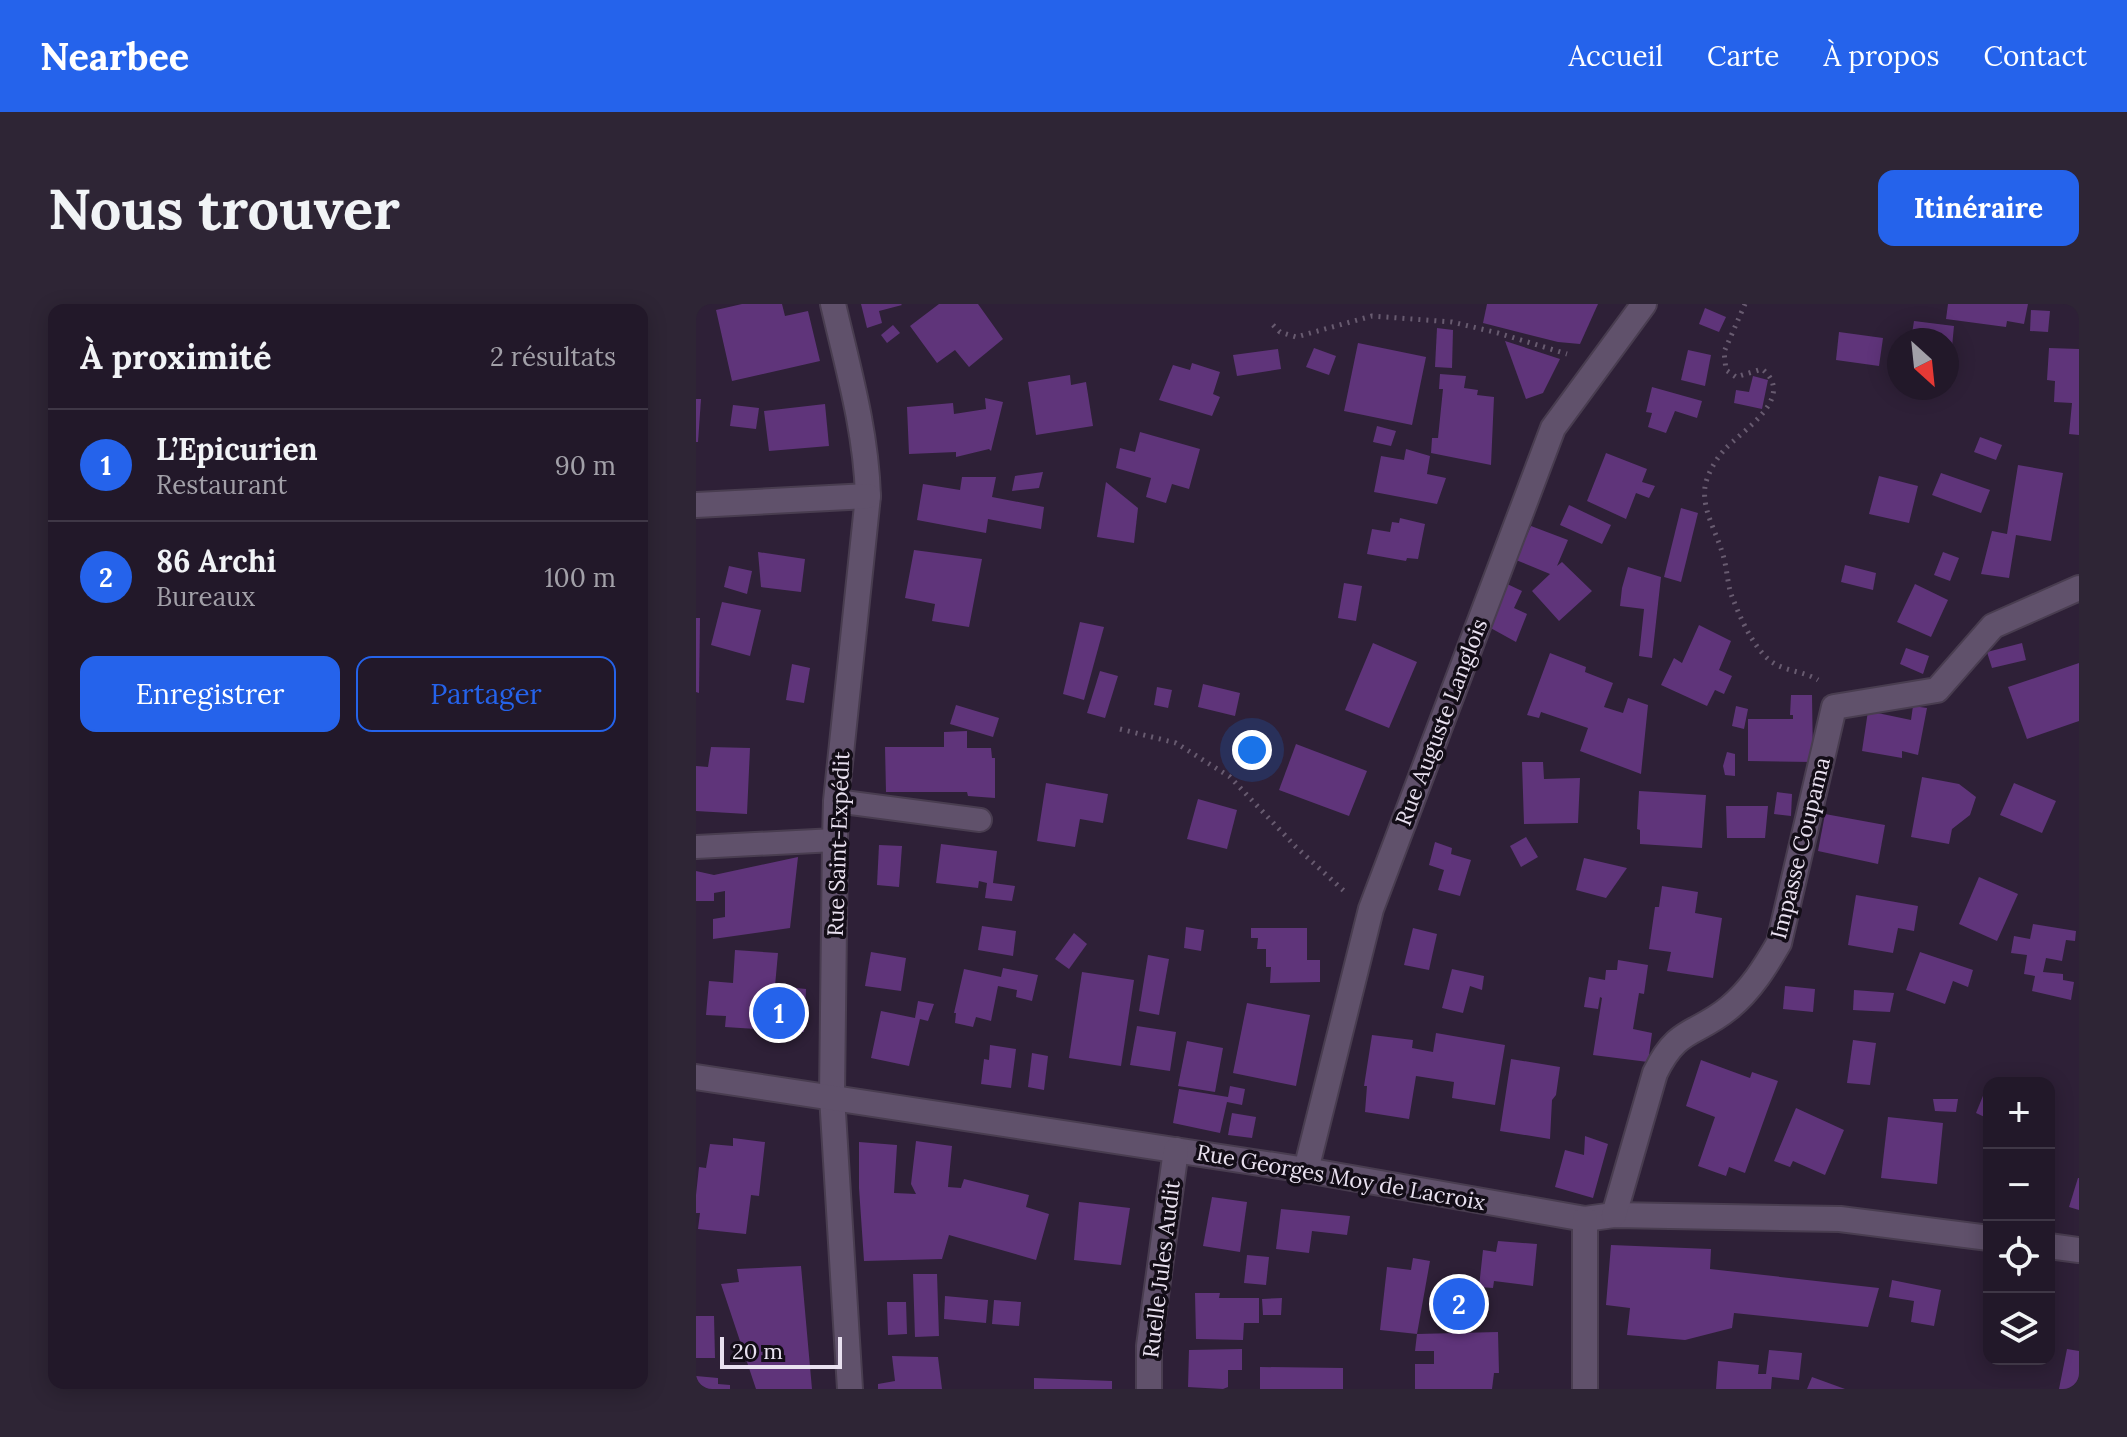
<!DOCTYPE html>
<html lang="fr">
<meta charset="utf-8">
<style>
body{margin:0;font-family:Lora,serif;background:#2e2535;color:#f1f3f6}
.controls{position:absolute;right:24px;bottom:24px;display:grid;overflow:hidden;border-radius:16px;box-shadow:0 4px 20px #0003}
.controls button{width:72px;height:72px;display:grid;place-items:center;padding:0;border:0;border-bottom:2px solid #3f3746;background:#221829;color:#f1f3f6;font:40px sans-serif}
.compass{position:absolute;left:1191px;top:24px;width:72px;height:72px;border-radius:50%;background:#221829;box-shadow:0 4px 20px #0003;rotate:153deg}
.scale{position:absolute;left:24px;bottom:20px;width:122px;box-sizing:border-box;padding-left:8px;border:4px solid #e9e1f0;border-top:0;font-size:22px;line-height:28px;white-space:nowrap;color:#e9e1f0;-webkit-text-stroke:6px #130d17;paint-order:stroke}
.you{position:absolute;left:556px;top:446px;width:28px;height:28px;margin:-20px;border:6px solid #fff;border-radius:50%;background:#1a73e8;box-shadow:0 0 0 12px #1a73e833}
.badge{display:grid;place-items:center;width:52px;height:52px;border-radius:50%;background:#2563eb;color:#fff;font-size:26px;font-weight:700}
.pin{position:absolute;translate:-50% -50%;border:4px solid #fff;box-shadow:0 2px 8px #0006}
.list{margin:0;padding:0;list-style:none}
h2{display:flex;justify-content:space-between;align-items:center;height:104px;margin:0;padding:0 32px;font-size:34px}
h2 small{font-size:26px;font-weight:400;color:#a2a0a8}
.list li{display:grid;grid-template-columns:52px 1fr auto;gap:24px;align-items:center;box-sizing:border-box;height:112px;padding:0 32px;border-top:2px solid #3f3746}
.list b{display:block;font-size:30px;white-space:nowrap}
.list p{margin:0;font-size:26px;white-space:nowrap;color:#a2a0a8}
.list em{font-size:26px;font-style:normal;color:#a2a0a8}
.actions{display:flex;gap:16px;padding:24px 32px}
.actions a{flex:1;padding:18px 0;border:2px solid #2563eb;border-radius:16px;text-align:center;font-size:28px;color:#2563eb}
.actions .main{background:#2563eb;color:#fff}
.icon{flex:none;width:44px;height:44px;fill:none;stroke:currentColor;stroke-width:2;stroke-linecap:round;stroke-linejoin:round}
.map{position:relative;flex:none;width:1383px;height:1085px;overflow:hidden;border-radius:16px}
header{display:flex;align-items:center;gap:48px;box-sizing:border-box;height:112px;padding:0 40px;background:#2563eb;color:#fff}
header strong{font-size:38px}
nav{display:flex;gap:44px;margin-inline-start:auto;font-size:28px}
.intro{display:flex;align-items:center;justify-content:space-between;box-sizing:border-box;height:192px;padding:0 48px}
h1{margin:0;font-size:56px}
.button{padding:20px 36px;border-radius:16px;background:#2563eb;color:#fff;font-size:28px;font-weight:700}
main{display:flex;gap:48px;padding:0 48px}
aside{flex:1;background:#221829;border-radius:16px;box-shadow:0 4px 20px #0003}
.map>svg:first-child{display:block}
</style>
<header>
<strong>Nearbee</strong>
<nav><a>Accueil</a><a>Carte</a><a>À propos</a><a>Contact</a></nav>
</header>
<div class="intro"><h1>Nous trouver</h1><a class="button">Itinéraire</a></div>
<main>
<aside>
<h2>À proximité<small>2 résultats</small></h2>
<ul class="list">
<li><span class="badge">1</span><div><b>L’Epicurien</b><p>Restaurant</p></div><em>90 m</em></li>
<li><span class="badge">2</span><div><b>86 Archi</b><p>Bureaux</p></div><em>100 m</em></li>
</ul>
<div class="actions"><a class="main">Enregistrer</a><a>Partager</a></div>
</aside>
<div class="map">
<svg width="1383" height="1085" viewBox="0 0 1383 1085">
<rect width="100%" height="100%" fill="#2e2037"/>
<g fill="#5f347a">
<polygon points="46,0 86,0 89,12 112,7 124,57 36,77 20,6"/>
<polygon points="165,0 205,0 206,1 183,7 186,19 171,24"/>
<polygon points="243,0 282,0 307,35 273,63 259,46 241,59 214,22"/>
<polygon points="791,0 902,0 884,40 862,38 787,19"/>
<polygon points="1252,0 1332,0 1328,20 1311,17 1310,23 1250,15"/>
<polygon points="1009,4 1030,13 1023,28 1003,20"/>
<polygon points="1335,6 1354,7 1352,28 1334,27"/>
<polygon points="1218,17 1258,22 1256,43 1251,43 1251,36 1215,36"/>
<polygon points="197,21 204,29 191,39 185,31"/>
<polygon points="741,24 757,26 756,64 739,63"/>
<polygon points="1143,28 1187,34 1183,62 1140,56"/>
<polygon points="809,37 864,55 847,89 830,95"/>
<polygon points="662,39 730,53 716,121 648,107"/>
<polygon points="618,44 640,52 633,71 610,63"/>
<polygon points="1353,44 1383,45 1383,131 1373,130 1376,99 1358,98 1359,77 1351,76"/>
<polygon points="582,45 585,65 541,72 537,51"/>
<polygon points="992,46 1015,51 1009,82 985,76"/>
<polygon points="496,59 524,68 517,90 524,93 516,112 463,96 477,61 494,66"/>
<polygon points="744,70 770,72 768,84 782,86 781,91 798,93 795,161 735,149 736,134 742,134 747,85 743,85"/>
<polygon points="374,71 375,81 390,78 397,122 340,131 332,78"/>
<polygon points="1057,72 1072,76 1066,105 1038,99 1040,86 1053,88"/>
<polygon points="956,83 1006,97 1001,114 979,107 970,129 952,123 956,109 950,108"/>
<polygon points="289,94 307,98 295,147 293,145 260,153 260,148 213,150 211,103 257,99 258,110 290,105"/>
<polygon points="0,95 5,95 2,138 0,138"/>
<polygon points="129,100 133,142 73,147 68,107"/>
<polygon points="37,101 63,104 60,125 34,122"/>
<polygon points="681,122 700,127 695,142 677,138"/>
<polygon points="444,128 504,145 493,185 476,180 470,199 450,193 455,174 420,164 424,144 439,148"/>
<polygon points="1284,133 1306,141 1300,156 1278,148"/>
<polygon points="710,145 734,152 731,170 750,174 741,200 678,188 685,152 708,156"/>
<polygon points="910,149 951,165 946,178 959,182 953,194 940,189 930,215 891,197"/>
<polygon points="1322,161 1367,169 1355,237 1320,231 1313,274 1285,270 1296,227 1311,230"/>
<polygon points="347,168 343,184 316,187 319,172"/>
<polygon points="1245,169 1294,186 1285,209 1236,191"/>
<polygon points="1183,172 1222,182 1213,219 1173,210"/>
<polygon points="266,173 300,173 296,193 348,203 345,225 292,215 290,229 221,216 227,180 264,186"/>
<polygon points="410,178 442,204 438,239 401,233"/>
<polygon points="873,201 915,221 906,240 864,221"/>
<polygon points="985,204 1002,209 985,278 968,273"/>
<polygon points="704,214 729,220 722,255 711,254 710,257 671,250 676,225 694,228 696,218 703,219"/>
<polygon points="835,222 872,236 861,262 866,258 896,287 863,317 836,287 854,270 820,256"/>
<polygon points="218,246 286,255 273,323 236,317 239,300 209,294"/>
<polygon points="62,248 109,255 105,288 65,283"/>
<polygon points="1247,248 1263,254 1254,277 1238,271"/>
<polygon points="1149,261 1180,269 1177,286 1145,278"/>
<polygon points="33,262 56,267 51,290 28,283"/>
<polygon points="932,263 965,273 956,354 943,352 948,305 924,302 926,284"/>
<polygon points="648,279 666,282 660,317 642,314"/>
<polygon points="809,279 826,287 818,304 831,310 820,338 791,322"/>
<polygon points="1219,280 1252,296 1235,333 1201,318"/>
<polygon points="26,298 65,306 54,352 15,341"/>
<polygon points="0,314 4,314 3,389 0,388"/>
<polygon points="384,318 408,323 388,396 367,390"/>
<polygon points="1003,321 1035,337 1023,366 1036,372 1028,390 1019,386 1011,402 965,381 978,354 986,359"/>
<polygon points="677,339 721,358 693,424 649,406"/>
<polygon points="1326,339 1330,356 1296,364 1291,348"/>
<polygon points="1210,344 1233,352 1227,370 1204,360"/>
<polygon points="854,349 890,363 889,368 917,379 908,403 927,409 932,394 952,401 945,470 884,447 892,424 845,408 843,414 831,411"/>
<polygon points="1383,359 1383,417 1331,435 1312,383"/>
<polygon points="96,360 114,364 108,399 90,396"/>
<polygon points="404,367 422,372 409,414 391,409"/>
<polygon points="507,380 544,389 539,412 502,403"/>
<polygon points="461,383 476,386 472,404 458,401"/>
<polygon points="1095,391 1116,391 1117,458 1052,457 1052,415 1097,415 1097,411 1094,411"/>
<polygon points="260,401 303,414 297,433 254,420"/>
<polygon points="1040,402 1052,405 1048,425 1036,422"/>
<polygon points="1217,402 1231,404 1222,451 1206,447 1206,454 1166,447 1172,407 1215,416"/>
<polygon points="271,427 271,444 295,444 296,454 299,454 299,494 272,492 271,488 190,488 189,443 248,443 248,428"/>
<polygon points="600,440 671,467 653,512 583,486"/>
<polygon points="15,443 54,444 51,510 0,507 0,462 12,463"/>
<polygon points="1031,448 1039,450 1039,472 1029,471 1027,462"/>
<polygon points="826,458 847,458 848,475 884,474 882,519 828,520"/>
<polygon points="1226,473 1263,480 1280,493 1274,511 1256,525 1253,540 1215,533"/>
<polygon points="350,479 412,490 407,519 384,515 379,543 341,537"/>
<polygon points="1318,479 1360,497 1346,529 1304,511"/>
<polygon points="943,487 1010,491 1006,544 944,540 944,526 941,525"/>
<polygon points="1081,488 1096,490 1095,512 1078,510"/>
<polygon points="502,495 541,506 531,545 491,535"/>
<polygon points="1030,502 1072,502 1069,534 1031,534"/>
<polygon points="1129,510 1189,521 1182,560 1122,547"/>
<polygon points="830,533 842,553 825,563 814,542"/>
<polygon points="739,538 756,544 755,550 775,556 764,592 742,586 748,566 733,561"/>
<polygon points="245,540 301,547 297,579 319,582 316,597 289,594 291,579 283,577 282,584 240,579"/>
<polygon points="183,541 206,542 203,583 181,581"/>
<polygon points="102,553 94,624 17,635 17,615 29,613 29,587 18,589 18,597 0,597 0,567 18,571"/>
<polygon points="888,554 931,564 910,594 880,586"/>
<polygon points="1283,573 1322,590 1301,637 1263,620"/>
<polygon points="966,582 1002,588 999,609 1026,614 1017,674 971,667 975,648 953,645 959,603 963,603"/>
<polygon points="1160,591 1222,602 1218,627 1202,624 1197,649 1152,641"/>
<polygon points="1337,620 1380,627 1379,637 1370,636 1366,657 1350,654 1347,668 1367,670 1367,676 1378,678 1375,696 1336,687 1339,672 1328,670 1331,651 1315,649 1318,632 1334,635"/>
<polygon points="286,622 320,627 317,652 282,646"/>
<polygon points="490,623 508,626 505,647 488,644"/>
<polygon points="555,624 611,624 611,656 624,656 624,678 574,679 575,663 570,663 570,645 561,645 562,634 555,634"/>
<polygon points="717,624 741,630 733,666 708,661"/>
<polygon points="378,629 391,640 373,665 359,655"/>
<polygon points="39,646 82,649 79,682 110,685 108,728 29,723 30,712 10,711 13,677 37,679"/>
<polygon points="175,648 210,654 205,687 169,682"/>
<polygon points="1224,648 1277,666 1272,683 1257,677 1249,700 1210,686"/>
<polygon points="452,651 473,655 463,711 443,707"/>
<polygon points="922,656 952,661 948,690 943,689 937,725 956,729 952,758 897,751 906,694 904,693 902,705 888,703 893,673 909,676 910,666 921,666"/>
<polygon points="307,664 342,671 336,697 320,693 321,686 302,682 295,717 280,713 277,723 259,719 260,709 258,709 268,665 305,673"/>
<polygon points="756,665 788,672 786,686 774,682 767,709 746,704"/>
<polygon points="386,668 438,676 425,762 373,754"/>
<polygon points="1089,682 1119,685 1117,708 1087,705"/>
<polygon points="1158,686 1198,689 1194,708 1157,706"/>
<polygon points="222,697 238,700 232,717 224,715 213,762 175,754 185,707 219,714"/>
<polygon points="551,699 614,711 600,782 537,769"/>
<polygon points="441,722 480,728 474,767 434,761"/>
<polygon points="740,729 809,741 799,801 756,794 758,778 720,772 713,815 669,808 671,782 668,782 676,731 717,736 716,744 737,748"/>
<polygon points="1157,736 1180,739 1174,781 1151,779"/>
<polygon points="491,737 527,744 519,788 482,782"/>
<polygon points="294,741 320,745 315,784 285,780 288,755 293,756"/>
<polygon points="336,749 352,752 348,786 332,783"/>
<polygon points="815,755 864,763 860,791 856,796 854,835 804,827"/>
<polygon points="1005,756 1054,774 1056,768 1082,777 1049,869 1033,863 1030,872 1002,862 1019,813 990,802"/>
<polygon points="534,782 549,785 546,801 531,798 524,829 477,819 483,785 532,793"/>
<polygon points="1289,787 1293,789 1293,815 1280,809"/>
<polygon points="1237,795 1262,795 1260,808 1239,807"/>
<polygon points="1100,804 1148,826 1129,871 1097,857 1094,863 1078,857"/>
<polygon points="536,809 560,813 556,834 532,831"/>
<polygon points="1192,813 1247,819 1241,880 1185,874"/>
<polygon points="889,832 912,840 897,894 859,883 869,846 888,851"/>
<polygon points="37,834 69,838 63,892 55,891 50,930 2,925 4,909 0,909 0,891 3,863 10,864 14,840 37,842"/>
<polygon points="220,837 256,842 252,883 265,884 268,875 333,891 330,903 353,910 340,956 253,931 246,955 168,957 163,884 163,838 201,841 198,889 220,890 215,880"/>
<polygon points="1382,874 1383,874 1383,906 1373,903"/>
<polygon points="516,893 551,898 544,948 507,942"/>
<polygon points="383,898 434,904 425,961 378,956"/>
<polygon points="585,905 654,912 651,931 616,927 613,949 580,945"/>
<polygon points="802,937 841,940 837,982 798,977 797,984 783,983 787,946 800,948"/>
<polygon points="915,941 1015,945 1014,965 1183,984 1172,1023 1038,1009 1036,1024 989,1036 931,1031 934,1004 910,1001"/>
<polygon points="551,951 573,953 570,981 548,979"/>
<polygon points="717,954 734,957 721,1030 684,1026 691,963 715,966"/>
<polygon points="105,962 116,1085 60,1085 25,980 43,978 41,965"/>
<polygon points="217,970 241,970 243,1032 219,1033"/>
<polygon points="1196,976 1245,986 1238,1022 1215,1018 1218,997 1193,993"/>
<polygon points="747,986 781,991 778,1013 744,1009"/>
<polygon points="499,989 524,989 523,994 563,994 563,1019 548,1019 547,1036 500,1035"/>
<polygon points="249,992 292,996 290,1019 248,1015"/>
<polygon points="586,994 585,1011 567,1011 566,995"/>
<polygon points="298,996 325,998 323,1022 296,1020"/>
<polygon points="191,998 210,998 211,1030 192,1031"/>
<polygon points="0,1012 18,1012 19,1054 0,1054"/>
<polygon points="802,1028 803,1069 798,1069 796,1085 719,1085 719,1060 738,1060 738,1047 719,1047 721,1030"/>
<polygon points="546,1045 546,1066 532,1066 532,1083 527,1085 492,1083 493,1046"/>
<polygon points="1371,1045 1383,1047 1383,1085 1363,1085"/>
<polygon points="1073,1046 1106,1049 1103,1076 1076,1073 1075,1085 1020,1085 1022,1057 1063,1061 1062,1070 1070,1070"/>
<polygon points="196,1052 242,1053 246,1085 182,1085 182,1080 199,1077"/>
<polygon points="564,1063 647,1064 647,1085 564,1085"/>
<polygon points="0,1072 22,1074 22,1080 34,1081 34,1085 0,1085"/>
<polygon points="1116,1073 1149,1085 1111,1085"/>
<polygon points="338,1074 416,1077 416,1085 338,1085"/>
</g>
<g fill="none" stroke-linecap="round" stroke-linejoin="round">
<defs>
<g id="service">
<polyline points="140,497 284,516"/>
<polyline points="0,543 139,536"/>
</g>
<g id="minor">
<path d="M137 0C152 64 170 126 172 192L140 497 139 536 136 792 154 1085"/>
<polyline points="0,201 172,192"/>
<polyline points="0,773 610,866 889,915 918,911 1144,915 1293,934"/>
<polyline points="610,866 675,605 857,124 948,0"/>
<path d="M918 911 959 769C982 722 999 732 1033 704 1055 686 1069 663 1083 639L1138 403 1241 386 1297 322 1383 284"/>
<polyline points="889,915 889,1085"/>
<polyline points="1353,942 1383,946"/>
<polyline points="453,1085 453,1042 480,846"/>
</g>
</defs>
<use href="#service" stroke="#493d50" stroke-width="26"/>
<use href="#minor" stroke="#493d50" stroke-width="28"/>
<g stroke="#685b70" stroke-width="5" stroke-dasharray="2 6" stroke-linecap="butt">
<path d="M1049 0 1028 48 1030 66 1040 73 1066 65C1101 93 1047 126 1029 145 1020 155 1011 170 1009 183 1006 206 1020 227 1026 248 1031 262 1031 277 1035 290 1043 311 1055 339 1071 354 1086 368 1106 366 1122 376"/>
<polyline points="577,21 584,28 600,33 676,12 756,18 802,29 871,50"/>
<polyline points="424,425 480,439 534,473 600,543 648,587"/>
</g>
<use href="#service" stroke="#60516b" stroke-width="22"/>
<use href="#minor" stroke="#60516b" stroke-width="24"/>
</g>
<g text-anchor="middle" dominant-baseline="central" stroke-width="7" stroke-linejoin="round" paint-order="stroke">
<g font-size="22" fill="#e9e1f0" stroke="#130d17">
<text transform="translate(745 418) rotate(-69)">Rue Auguste Langlois</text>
<text transform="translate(142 540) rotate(-88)">Rue Saint-Expédit</text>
<text transform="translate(1104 544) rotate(-76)">Impasse Coupama</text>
<text transform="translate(645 873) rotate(10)">Rue Georges Moy de Lacroix</text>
<text transform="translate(465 965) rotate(-83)">Ruelle Jules Audit</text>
</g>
</g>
</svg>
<div class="controls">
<button>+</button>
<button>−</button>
<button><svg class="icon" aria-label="locate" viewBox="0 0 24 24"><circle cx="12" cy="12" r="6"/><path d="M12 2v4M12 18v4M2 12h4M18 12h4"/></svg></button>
<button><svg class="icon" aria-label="layers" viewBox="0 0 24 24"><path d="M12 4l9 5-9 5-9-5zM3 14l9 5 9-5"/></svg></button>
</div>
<svg class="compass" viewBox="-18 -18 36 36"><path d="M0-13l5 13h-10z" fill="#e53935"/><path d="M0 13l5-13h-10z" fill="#a2a0a8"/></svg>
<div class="scale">20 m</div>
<div class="you"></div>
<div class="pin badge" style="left:83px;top:709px">1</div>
<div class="pin badge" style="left:763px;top:1000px">2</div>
</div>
</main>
